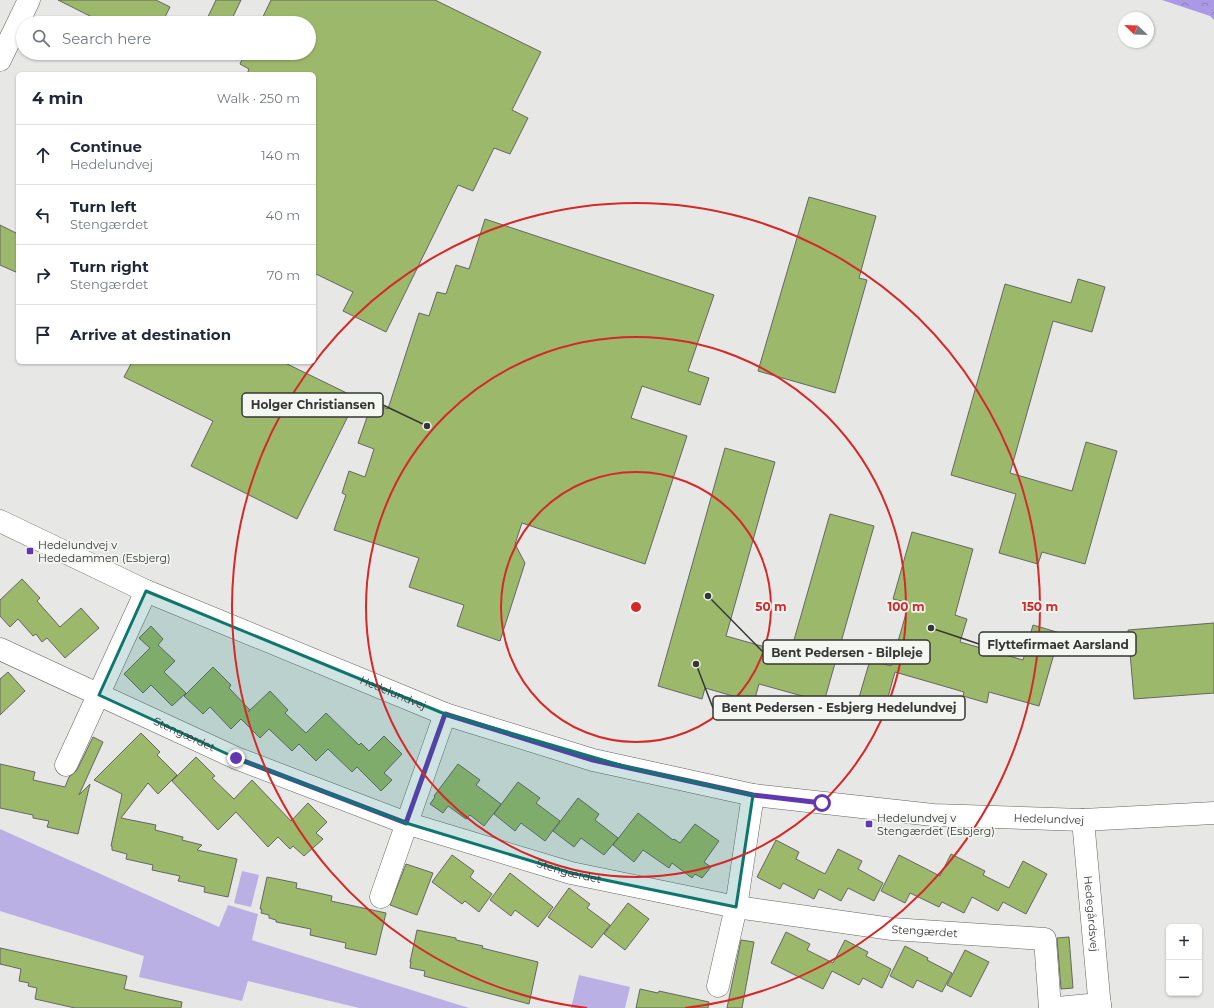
<!DOCTYPE html>
<meta charset="utf-8">
<style>
body{margin:0;font-family:Montserrat,sans-serif;background:#f2f2f3;color:#1f2937}
.controls{position:absolute;right:12px;bottom:12px;display:grid;overflow:hidden;border-radius:6px;box-shadow:0 1px 3px #0004}
.controls button{width:36px;height:36px;display:grid;place-items:center;padding:0;border:0;border-bottom:1px solid #e0e1e3;background:#fff;color:#1f2937;font:20px sans-serif}
.compass{position:absolute;left:1118px;top:12px;width:36px;height:36px;border-radius:50%;background:#fff;box-shadow:0 1px 3px #0004;rotate:293deg}
.stop{position:absolute;width:12px;height:12px;margin:-9px;border:3px solid #6238b0;border-radius:50%;background:#fff}
.stop.end{background:#6238b0;border-color:#fff;box-shadow:0 1px 4px #0008}
.list{margin:0;padding:0;list-style:none}
h2{display:flex;justify-content:space-between;align-items:center;height:52px;margin:0;padding:0 16px;font-size:17px}
h2 small{font-size:13px;font-weight:400;color:#747a83}
.list li{display:grid;grid-template-columns:26px 1fr auto;gap:12px;align-items:center;box-sizing:border-box;height:60px;padding:0 16px;border-top:1px solid #e0e1e3}
.list b{display:block;font-size:15px;white-space:nowrap}
.list p{margin:0;font-size:13px;white-space:nowrap;color:#747a83}
.list em{font-size:13px;font-style:normal;color:#747a83}
.icon{flex:none;width:22px;height:22px;fill:none;stroke:currentColor;stroke-width:2;stroke-linecap:round;stroke-linejoin:round}
.map{position:relative;flex:none;width:1214px;height:1008px;overflow:hidden}
.search{position:absolute;background:#fff;box-shadow:0 1px 3px #0004;left:16px;top:16px;width:300px;height:44px;display:flex;align-items:center;gap:10px;box-sizing:border-box;padding:0 14px;border-radius:22px;color:#747a83;font-size:15px}
.panel{position:absolute;background:#fff;box-shadow:0 1px 3px #0004;left:16px;top:72px;width:300px;height:292px;border-radius:6px}
.map>svg:first-child{display:block}
</style>
<div class="map">
<svg width="1214" height="1008" viewBox="0 0 1214 1008">
<defs>
<pattern id="forest-crowns" width="20" height="18" patternUnits="userSpaceOnUse"><rect width="20" height="18" fill="#ab99e5"/><path d="M2 6a3 3 0 1 1 6 0M12 15a3 3 0 1 1 6 0" fill="none" stroke="#8c7eba"/></pattern>
</defs>
<rect width="100%" height="100%" fill="#e7e8e5"/>
<g fill="#bbb0e4">
<polygon points="0,829 219,927 228,905 258,914 252,940 469,1008 359,1008 248,981 242,1001 139,977 144,956 0,911"/>
<polygon points="242,871 259,875 251,907 234,903"/>
<polygon points="579,975 630,987 625,1008 571,1008"/>
</g>
<polygon fill="url(#forest-crowns)" points="1162,0 1214,0 1214,20 1210,16"/>
<g fill="#9cb96b" stroke="#656663">
<polygon points="58,0 156,0 170,7 162,23 104,23"/>
<polygon points="216,0 241,0 230,23 205,23"/>
<polygon points="271,0 435,0 541,52 512,110 528,118 510,154 494,148 473,191 458,185 386,332 343,311 353,292 314,273 314,74 247,74 249,69 240,64 245,53 309,53 309,23 260,23"/>
<polygon points="809,197 876,216 859,278 867,280 835,393 758,371"/>
<polygon points="485,219 714,295 688,371 709,378 700,405 642,386 631,418 687,436 645,564 522,523 515,544 525,563 500,641 457,626 464,605 409,587 419,558 334,530 346,495 342,493 349,471 365,477 374,449 358,443 372,403 388,409 419,313 429,316 437,292 446,294 456,265 469,269"/>
<polygon points="0,225 18,234 18,273 0,265"/>
<polygon points="1078,279 1105,287 1092,332 1053,321 1010,473 1072,491 1086,442 1117,451 1085,564 1042,552 1038,564 999,553 1016,494 951,475 1005,284 1071,303"/>
<polygon points="132,362 283,362 357,398 297,519 191,466 213,421 124,377"/>
<polygon points="725,448 775,462 726,636 790,654 830,514 874,526 824,702 759,684 754,702 705,688 702,699 658,686"/>
<polygon points="912,532 973,549 955,615 967,619 960,642 1023,660 1033,625 1060,633 1039,706 989,692 987,703 963,696 964,692 895,672 885,708 858,701 870,660 891,666 909,603 893,599"/>
<polygon points="22,579 40,598 37,601 60,627 81,608 99,628 65,658 47,638 42,642 36,634 33,636 18,619 10,627 0,616 0,600"/>
<polygon points="1214,623 1214,693 1134,699 1128,630"/>
<polygon points="151,626 163,639 158,645 175,661 164,672 186,693 172,706 151,685 143,693 124,674 150,648 139,638"/>
<polygon points="213,667 231,685 229,688 250,710 248,712 270,691 288,710 285,713 306,733 326,713 359,745 361,743 369,751 384,736 402,754 384,773 392,780 381,791 357,767 352,772 328,749 316,761 299,744 292,751 269,729 260,738 241,719 231,729 210,707 203,714 184,696"/>
<polygon points="8,672 25,691 0,715 0,679"/>
<polygon points="141,733 160,752 157,755 177,775 158,794 148,783 121,818 156,825 155,830 183,837 182,840 202,845 197,850 237,859 228,897 204,892 205,887 178,881 180,876 152,870 153,865 126,859 127,854 112,850 112,846 111,846 122,794 94,780"/>
<polygon points="93,737 103,742 79,795 90,784 78,834 47,827 49,821 33,818 33,815 0,808 0,764 35,772 33,780 65,787 69,777 77,770"/>
<polygon points="196,757 215,776 212,778 234,799 252,780 291,821 308,803 327,822 316,833 323,839 304,856 293,846 290,849 278,837 268,847 236,812 218,830 172,781"/>
<polygon points="458,764 480,780 476,785 501,804 484,826 470,815 466,819 448,806 443,813 430,804 435,797 434,796"/>
<polygon points="518,782 540,798 536,803 560,821 545,841 521,823 515,831 494,814"/>
<polygon points="578,798 599,814 595,820 618,838 604,855 581,838 574,847 553,831"/>
<polygon points="638,813 673,840 674,839 680,843 695,824 719,841 704,862 711,867 702,878 695,874 692,878 672,863 669,868 643,850 634,862 613,845"/>
<polygon points="776,840 799,852 796,859 825,874 838,849 862,861 858,869 883,883 874,901 848,888 841,901 819,889 814,899 783,883 780,889 757,877"/>
<polygon points="951,854 985,871 983,875 1009,888 1023,861 1047,874 1026,914 1003,902 998,911 972,897 964,913 942,902 939,907 910,893 905,903 881,891 899,855 940,876"/>
<polygon points="452,855 474,871 470,877 492,894 479,912 465,901 462,904 432,882"/>
<polygon points="406,864 433,873 417,915 390,905"/>
<polygon points="510,873 553,907 538,927 515,910 511,916 490,900"/>
<polygon points="267,877 297,883 296,888 332,896 331,901 386,913 376,955 345,948 346,943 310,935 311,929 276,922 276,920 269,918 269,915 261,913 262,909 260,909"/>
<polygon points="569,888 590,904 587,908 610,925 592,948 548,917"/>
<polygon points="628,903 649,919 625,950 604,934"/>
<polygon points="417,930 456,938 456,940 483,946 482,948 538,962 529,1004 424,976 425,971 410,968 411,962 410,962"/>
<polygon points="786,932 810,944 807,950 833,963 845,940 868,952 866,956 891,969 882,988 863,978 859,985 832,971 823,989 771,963"/>
<polygon points="1069,937 1073,988 1061,989 1057,938"/>
<polygon points="741,940 754,942 742,1008 727,1008"/>
<polygon points="905,946 928,958 927,960 952,973 942,992 917,980 913,988 890,976"/>
<polygon points="0,948 127,976 124,989 182,1002 181,1008 75,1008 35,999 37,988 28,986 29,983 19,981 21,969 0,964"/>
<polygon points="965,950 989,962 971,997 947,985"/>
<polygon points="640,989 658,993 659,991 709,1002 708,1008 636,1008"/>
</g>
<g fill="none" stroke-linecap="round" stroke-linejoin="round">
<defs>
<g id="minor">
<polyline points="0,60 29,0"/>
<path id="s1" d="M0 521 146 591 445 714 593 760 753 795 933 815 1083 820 1214 813"/>
<path id="s2" d="M0 649 236 758 406 823 571 873 736 907 892 929 1045 939 1050 1008"/>
<polyline points="66,765 146,591"/>
<path id="s3" d="M1083 820 1100 1008"/>
<polyline points="381,897 445,714"/>
<polyline points="718,986 736,907 753,795"/>
<polyline points="1057,1008 1100,1004"/>
</g>
</defs>
<use href="#minor" stroke="#636461" stroke-width="23"/>
<use href="#minor" stroke="#fff" stroke-width="22"/>
</g>
<g fill="none" stroke-linecap="round" stroke-linejoin="round">
<polyline stroke="#6238b0" stroke-width="5" points="236,758 406,823 445,714 593,760 753,795 822,803"/>
</g>
<path fill="#0f766e" fill-opacity="0.2" stroke="#0f766e" stroke-width="3" stroke-linejoin="round" d="M146 591 445 714 627 767 753 795 736 907 571 873 406 823 236 758 99 695Z"/>
<g fill="none" stroke="#d62828" stroke-width="2">
<circle cx="636" cy="607" r="135"/>
<circle cx="636" cy="607" r="270"/>
<path d="M587 1008A404 404 0 1 1 685 1008"/>
</g>
<g fill="#6238b0" stroke="#f4f6f2" stroke-width="1.5">
<rect x="26" y="547" width="8" height="8" rx="2"/>
<rect x="865" y="820" width="8" height="8" rx="2"/>
</g>
<g text-anchor="middle" dominant-baseline="central" stroke-width="3.5" stroke-linejoin="round" paint-order="stroke">
<g font-size="11" fill="#363735" stroke="#f4f6f2" text-anchor="start">
<text x="38" y="545">Hedelundvej v<tspan x="38" dy="13">Hededammen (Esbjerg)</tspan></text>
<text x="877" y="818">Hedelundvej v<tspan x="877" dy="13">Stengærdet (Esbjerg)</tspan></text>
</g>
<g font-size="11" fill="#363735" stroke="#f4f6f2">
<text stroke="none"><textPath href="#s1" startOffset="429">Hedelundvej</textPath></text>
<text stroke="none"><textPath href="#s2" startOffset="203">Stengærdet</textPath></text>
<text stroke="none"><textPath href="#s1" startOffset="1101">Hedelundvej</textPath></text>
<text stroke="none"><textPath href="#s2" startOffset="612">Stengærdet</textPath></text>
<text stroke="none"><textPath href="#s3" startOffset="94">Hedegårdsvej</textPath></text>
<text stroke="none"><textPath href="#s2" startOffset="973">Stengærdet</textPath></text>
</g>
</g>
<circle cx="636" cy="607" r="6" fill="#d62828" stroke="#f4f6f2" stroke-width="2"/>
<g font-size="12" text-anchor="middle" font-weight="bold" fill="#d62828" stroke="#f4f6f2" stroke-width="3.5" stroke-linejoin="round" paint-order="stroke">
<text x="771" y="611">50 m</text>
<text x="906" y="611">100 m</text>
<text x="1040" y="611">150 m</text>
</g>
<path fill="none" stroke="#363735" stroke-width="1.5" d="M427 426L383 405M931 628L979 644M708 596L763 652M696 664L713 708"/>
<g fill="#363735" stroke="#f4f6f2" stroke-width="1.5">
<circle cx="427" cy="426" r="4"/>
<circle cx="931" cy="628" r="4"/>
<circle cx="708" cy="596" r="4"/>
<circle cx="696" cy="664" r="4"/>
</g>
<g fill="#f4f6f2" stroke="#363735" stroke-width="1.5">
<rect x="242" y="393" width="141" height="24" rx="4"/>
<rect x="979" y="632" width="157" height="24" rx="4"/>
<rect x="763" y="640" width="167" height="24" rx="4"/>
<rect x="713" y="696" width="252" height="24" rx="4"/>
</g>
<g font-size="12" text-anchor="middle" font-weight="bold" fill="#363735">
<text x="313" y="409">Holger Christiansen</text>
<text x="1058" y="649">Flyttefirmaet Aarsland</text>
<text x="847" y="657">Bent Pedersen - Bilpleje</text>
<text x="839" y="712">Bent Pedersen - Esbjerg Hedelundvej</text>
</g>
</svg>
<div class="controls">
<button>+</button>
<button>−</button>
</div>
<svg class="compass" viewBox="-18 -18 36 36"><path d="M0-13l5 13h-10z" fill="#e53935"/><path d="M0 13l5-13h-10z" fill="#747a83"/></svg>
<div class="stop" style="left:822px;top:803px"></div>
<div class="stop end" style="left:236px;top:758px"></div>
<div class="search"><svg class="icon" aria-label="search" viewBox="0 0 24 24"><circle cx="10" cy="10" r="6"/><path d="M15 15l6 6"/></svg>Search here</div>
<section class="panel">
<h2>4 min<small>Walk · 250 m</small></h2>
<ul class="list">
<li><svg class="icon" aria-label="ahead" viewBox="0 0 24 24"><path d="M12 20V5M6 11l6-6 6 6"/></svg><div><b>Continue</b><p>Hedelundvej</p></div><em>140 m</em></li>
<li><svg class="icon" aria-label="left" viewBox="0 0 24 24"><path d="M17 20v-9H6M10 6l-5 5 5 5"/></svg><div><b>Turn left</b><p>Stengærdet</p></div><em>40 m</em></li>
<li><svg class="icon" aria-label="right" viewBox="0 0 24 24"><path d="M7 20v-9h11M14 6l5 5-5 5"/></svg><div><b>Turn right</b><p>Stengærdet</p></div><em>70 m</em></li>
<li><svg class="icon" aria-label="arrive" viewBox="0 0 24 24"><path d="M6 21V4h12l-3 4 3 4H6"/></svg><div><b>Arrive at destination</b></div></li>
</ul>
</section>
</div>
